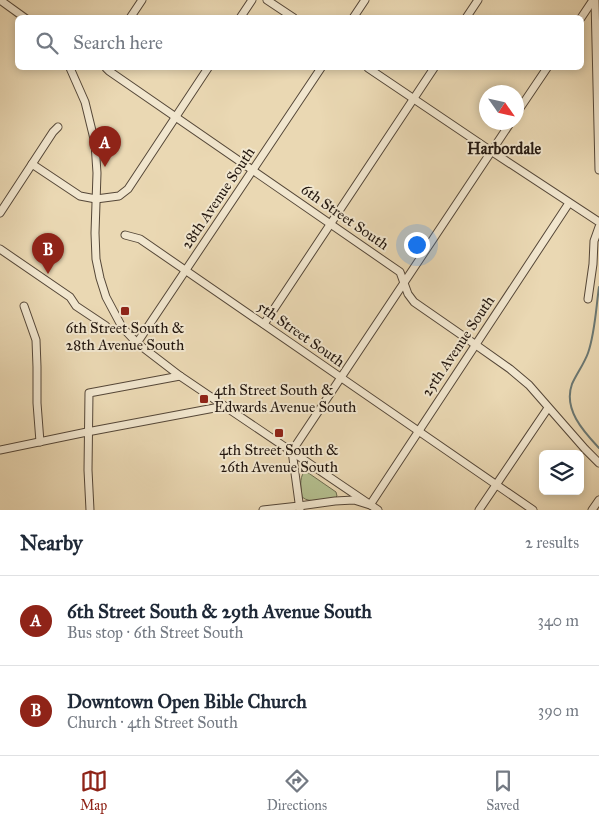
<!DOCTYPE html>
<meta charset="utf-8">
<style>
body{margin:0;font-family:"IM FELL Great Primer",serif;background:#f2f2f3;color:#1f2937}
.controls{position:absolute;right:15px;bottom:15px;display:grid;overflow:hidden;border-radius:8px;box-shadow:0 2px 8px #0003}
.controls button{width:45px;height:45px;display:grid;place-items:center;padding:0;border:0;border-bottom:1px solid #e0e1e3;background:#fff;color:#1f2937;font:25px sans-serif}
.compass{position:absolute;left:479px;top:85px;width:45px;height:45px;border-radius:50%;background:#fff;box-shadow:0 2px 8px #0003;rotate:124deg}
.you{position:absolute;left:416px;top:244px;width:18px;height:18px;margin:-12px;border:4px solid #fff;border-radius:50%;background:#1a73e8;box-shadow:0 0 0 8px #1a73e833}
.badge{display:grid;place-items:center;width:32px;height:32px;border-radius:50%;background:#8f2418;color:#fff;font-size:16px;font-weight:700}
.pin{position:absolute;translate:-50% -41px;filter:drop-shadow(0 1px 2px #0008)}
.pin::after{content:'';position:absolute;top:26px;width:18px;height:15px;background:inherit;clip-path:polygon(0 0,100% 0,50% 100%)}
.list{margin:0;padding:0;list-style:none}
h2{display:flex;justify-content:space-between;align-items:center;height:65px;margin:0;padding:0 20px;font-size:21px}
h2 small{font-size:16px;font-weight:400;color:#747a83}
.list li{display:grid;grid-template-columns:32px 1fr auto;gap:15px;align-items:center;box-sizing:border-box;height:90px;padding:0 20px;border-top:1px solid #e0e1e3}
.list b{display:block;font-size:19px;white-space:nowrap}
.list p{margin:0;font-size:16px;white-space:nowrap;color:#747a83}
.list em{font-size:16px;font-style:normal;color:#747a83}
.icon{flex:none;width:28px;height:28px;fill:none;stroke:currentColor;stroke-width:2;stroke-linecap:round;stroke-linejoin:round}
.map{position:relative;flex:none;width:599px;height:510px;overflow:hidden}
.search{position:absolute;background:#fff;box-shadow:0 2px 8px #0003;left:15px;right:15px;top:15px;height:55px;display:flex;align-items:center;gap:12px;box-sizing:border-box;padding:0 18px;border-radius:8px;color:#747a83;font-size:19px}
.sheet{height:245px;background:#fff}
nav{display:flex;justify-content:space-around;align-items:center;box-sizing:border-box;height:70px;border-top:1px solid #e0e1e3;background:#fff;font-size:14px;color:#747a83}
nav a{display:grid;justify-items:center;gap:2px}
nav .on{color:#8f2418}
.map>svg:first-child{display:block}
</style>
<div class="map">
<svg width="599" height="510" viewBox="0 0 599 510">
<rect width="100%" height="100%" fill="#ead8b3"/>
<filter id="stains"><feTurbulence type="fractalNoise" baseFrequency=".004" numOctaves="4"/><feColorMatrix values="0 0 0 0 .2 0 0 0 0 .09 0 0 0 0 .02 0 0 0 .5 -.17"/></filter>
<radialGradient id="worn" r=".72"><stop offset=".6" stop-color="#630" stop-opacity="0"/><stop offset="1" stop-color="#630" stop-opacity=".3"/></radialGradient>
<path fill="#b4bf8f" stroke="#6c6b4f" d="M304 472H307L336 492 337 496 335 498C324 499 310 504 302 497 301 488 299 479 304 472Z"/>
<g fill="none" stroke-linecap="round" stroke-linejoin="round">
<path stroke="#6b7873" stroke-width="2" d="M599 287C596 308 595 333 588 353 584 364 577 373 572 384 563 409 583 431 599 448"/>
<defs>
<g id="minor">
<polyline points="0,0 25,18"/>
<polyline points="267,0 294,18"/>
<polyline points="595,0 599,170"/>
<polyline points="130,18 142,0"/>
<polyline points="240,18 252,0"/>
<polyline points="353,18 365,0"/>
<polyline points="466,18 478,0"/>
<polyline points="581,18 593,0"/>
<polyline points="70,68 85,102 95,143 97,173 95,233 96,259 100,278 106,297 122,327 137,343 180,376 378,510"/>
<polyline points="106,68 109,71 400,272 408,294 414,302 476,345 510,369 529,385 585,449 599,463"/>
<polyline points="368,68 491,151 599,222"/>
<polyline points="516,114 547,68"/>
<polyline points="32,164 80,196 96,199 119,196 128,189 208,68"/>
<polyline points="0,213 53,132 58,127"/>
<polyline points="125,235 140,239 533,510"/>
<polyline points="0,249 70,297 76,306 106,326"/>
<polyline points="588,299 593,264 594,241 599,227"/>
<polyline points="24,306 36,340 37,367 37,403 40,442"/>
<polyline points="264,324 434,68"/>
<polyline points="137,343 321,68"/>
<polyline points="0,450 87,432 225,406"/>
<polyline points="90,510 88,470 89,393 180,376"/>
<polyline points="263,510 299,506 335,501 354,500 370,505 569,203"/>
<polyline points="300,510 292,451 511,122"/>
<polyline points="479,510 548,408"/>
<polyline points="592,510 599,500"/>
</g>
</defs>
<use href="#minor" stroke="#554738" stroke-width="9"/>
<use href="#minor" stroke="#f1e6ce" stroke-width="7"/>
</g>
<g fill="#8f2418" stroke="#f1e6ce" stroke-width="2">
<rect x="120" y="306" width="10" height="10" rx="2.5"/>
<rect x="199" y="394" width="10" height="10" rx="2.5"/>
<rect x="274" y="428" width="10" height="10" rx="2.5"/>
</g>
<g text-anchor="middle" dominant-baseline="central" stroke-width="4" stroke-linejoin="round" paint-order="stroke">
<g font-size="15" fill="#23170f" stroke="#f1e6ce">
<text transform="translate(218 198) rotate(-56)">28th Avenue South</text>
<text transform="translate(345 217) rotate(35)">6th Street South</text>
<text transform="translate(301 334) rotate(35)">5th Street South</text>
<text transform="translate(458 346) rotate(-56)">25th Avenue South</text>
</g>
<g font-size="15" fill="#23170f" stroke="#f1e6ce">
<text x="125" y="328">6th Street South &amp;<tspan x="125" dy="17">28th Avenue South</tspan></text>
<text x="214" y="390" text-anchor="start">4th Street South &amp;<tspan x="214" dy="17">Edwards Avenue South</tspan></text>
<text x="279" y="450">4th Street South &amp;<tspan x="279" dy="17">26th Avenue South</tspan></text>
</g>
<g font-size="16" font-weight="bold" fill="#23170f" stroke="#f1e6ce">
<text x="504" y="148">Harbordale</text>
</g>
</g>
<rect width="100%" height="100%" filter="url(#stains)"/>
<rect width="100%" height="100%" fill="url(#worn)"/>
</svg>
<div class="controls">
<button><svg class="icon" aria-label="layers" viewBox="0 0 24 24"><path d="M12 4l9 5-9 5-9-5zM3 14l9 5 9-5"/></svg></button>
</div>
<svg class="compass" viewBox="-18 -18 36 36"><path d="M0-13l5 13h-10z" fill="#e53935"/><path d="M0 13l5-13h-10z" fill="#747a83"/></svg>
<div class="you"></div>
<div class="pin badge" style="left:105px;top:167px">A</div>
<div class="pin badge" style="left:48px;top:274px">B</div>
<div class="search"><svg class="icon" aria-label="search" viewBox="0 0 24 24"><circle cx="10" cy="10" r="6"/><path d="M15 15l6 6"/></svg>Search here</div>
</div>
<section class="sheet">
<h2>Nearby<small>2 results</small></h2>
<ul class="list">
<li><span class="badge">A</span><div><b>6th Street South &amp; 29th Avenue South</b><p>Bus stop · 6th Street South</p></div><em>340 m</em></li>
<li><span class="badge">B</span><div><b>Downtown Open Bible Church</b><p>Church · 4th Street South</p></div><em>390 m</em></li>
</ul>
</section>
<nav>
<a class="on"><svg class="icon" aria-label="map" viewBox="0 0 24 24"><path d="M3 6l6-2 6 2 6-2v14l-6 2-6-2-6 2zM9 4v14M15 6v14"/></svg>Map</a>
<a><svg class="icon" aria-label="directions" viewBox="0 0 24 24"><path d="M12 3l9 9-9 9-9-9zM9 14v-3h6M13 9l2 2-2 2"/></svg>Directions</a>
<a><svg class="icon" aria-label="saved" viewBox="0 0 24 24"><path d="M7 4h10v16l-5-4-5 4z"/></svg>Saved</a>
</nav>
